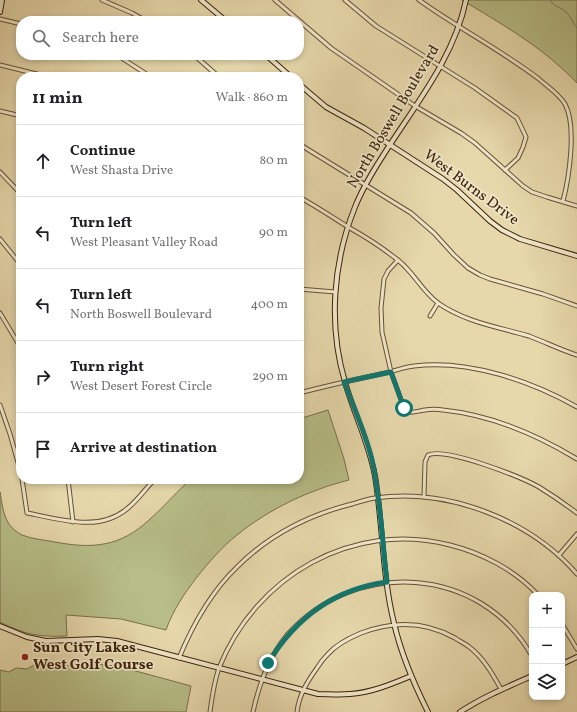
<!DOCTYPE html>
<meta charset="utf-8">
<style>
body{margin:0;font-family:Vollkorn,serif;background:#f2f2f2;color:#202124}
.controls{position:absolute;right:12px;bottom:12px;display:grid;overflow:hidden;border-radius:8px;box-shadow:0 2px 6px #0003}
.controls button{width:36px;height:36px;display:grid;place-items:center;padding:0;border:0;border-bottom:1px solid #e0e0e0;background:#fff;color:#202124;font:20px sans-serif}
.stop{position:absolute;width:12px;height:12px;margin:-9px;border:3px solid #0f766e;border-radius:50%;background:#fff}
.stop.end{background:#0f766e;border-color:#fff;box-shadow:0 1px 4px #0008}
.list{margin:0;padding:0;list-style:none}
h2{display:flex;justify-content:space-between;align-items:center;height:52px;margin:0;padding:0 16px;font-size:17px}
h2 small{font-size:13px;font-weight:400;color:#757577}
.list li{display:grid;grid-template-columns:26px 1fr auto;gap:12px;align-items:center;box-sizing:border-box;height:72px;padding:0 16px;border-top:1px solid #e0e0e0}
.list b{display:block;font-size:15px;white-space:nowrap}
.list p{margin:0;font-size:13px;white-space:nowrap;color:#757577}
.list em{font-size:13px;font-style:normal;color:#757577}
.icon{flex:none;width:22px;height:22px;fill:none;stroke:currentColor;stroke-width:2;stroke-linecap:round;stroke-linejoin:round}
.map{position:relative;flex:none;width:577px;height:712px;overflow:hidden}
.search{position:absolute;background:#fff;box-shadow:0 2px 6px #0003;left:16px;top:16px;width:288px;height:44px;display:flex;align-items:center;gap:10px;box-sizing:border-box;padding:0 14px;border-radius:16px;color:#757577;font-size:15px}
.panel{position:absolute;background:#fff;box-shadow:0 2px 6px #0003;left:16px;top:72px;width:288px;height:412px;border-radius:16px}
.map>svg:first-child{display:block}
</style>
<div class="map">
<svg width="577" height="712" viewBox="0 0 577 712">
<rect width="100%" height="100%" fill="#e6d8ab"/>
<filter id="stains"><feTurbulence type="fractalNoise" baseFrequency=".005" numOctaves="4"/><feColorMatrix values="0 0 0 0 .2 0 0 0 0 .09 0 0 0 0 .02 0 0 0 .5 -.17"/></filter>
<radialGradient id="worn" r=".72"><stop offset=".6" stop-color="#630" stop-opacity="0"/><stop offset="1" stop-color="#630" stop-opacity=".3"/></radialGradient>
<g fill="#b7be88" stroke="#7a704a">
<path d="M462 0H577V83C569 74 559 66 550 58 523 36 492 18 462 0Z"/>
<path d="M328 410 344 459 349 480C309 490 269 509 237 535 222 547 209 562 197 577 184 594 173 610 166 630L121 619 66 615 67 636C40 637 25 635 0 622V492C3 510 4 526 22 535 32 539 44 540 55 542 92 549 120 547 149 520 164 507 176 492 191 479H299V419Z"/>
<polygon points="75,664 99,664 121,667 191,686 186,712 0,712 0,670 9,672 16,668 27,669 34,665 74,666"/>
</g>
<g fill="none" stroke-linecap="round" stroke-linejoin="round">
<path stroke="#727e6a" stroke-width="1" d="M550 0C554 7 561 7 566 12 571 16 572 23 577 28"/>
<defs>
<g id="street">
<polyline points="102,0 132,13 146,21"/>
<polyline points="275,0 331,48 415,106 461,133 475,143 523,186 532,192 547,197 577,206"/>
<polyline points="345,0 376,26 475,88 517,118 526,137 523,147 518,158 505,170"/>
<path d="M419 0C458 28 501 50 539 79 548 87 559 94 565 104 577 126 569 178 563 201"/>
<polyline points="0,19 21,24"/>
<polyline points="117,55 151,77"/>
<polyline points="194,55 219,77"/>
<polyline points="0,65 49,77"/>
<polyline points="0,111 21,116"/>
<polyline points="299,144 411,213 434,233 454,255 468,268 480,275 490,279 543,294 577,306"/>
<polyline points="0,172 21,194"/>
<path d="M299 197C316 206 332 217 348 227 366 237 383 248 399 261 414 273 422 291 438 303 465 322 498 327 529 336 545 342 561 350 577 355"/>
<polyline points="0,239 21,265"/>
<path d="M398 260 388 271 384 279 381 308 382 332 391 372 404 408 407 412C413 413 419 411 425 410 431 409 437 409 443 410 491 415 536 434 577 459"/>
<polyline points="299,289 335,292"/>
<polyline points="0,313 21,348"/>
<polyline points="430,316 438,303"/>
<path d="M299 393C327 386 356 379 385 373 395 371 404 367 414 366 468 359 531 381 577 407"/>
<polyline points="0,405 10,434 21,473"/>
<path d="M22 479 27 513C60 519 99 533 128 508 138 500 146 488 155 479"/>
<polyline points="68,479 73,522"/>
<path d="M424 497 425 462 428 455C446 447 521 477 539 487 552 495 565 504 577 513"/>
<polyline points="559,555 577,534"/>
<polyline points="562,624 577,649"/>
<path d="M179 658C193 624 210 593 237 567 269 535 308 515 352 504 359 502 367 499 375 498 448 488 529 519 577 574"/>
<path d="M210 712C212 697 214 682 219 668 256 576 352 520 450 545 482 553 515 570 538 595"/>
<path d="M253 712C259 684 268 658 287 635 355 558 480 565 532 656"/>
<path d="M297 712C299 695 307 682 317 668 320 663 324 658 328 654 337 644 349 638 361 633 393 621 425 621 455 638 459 641 464 643 468 646 483 657 492 673 501 689"/>
</g>
<g id="secondary">
<polyline points="201,0 226,21"/>
<polyline points="0,12 2,0"/>
<polyline points="266,55 291,77"/>
<polyline points="299,84 326,107 364,128 443,179 457,190 490,221 502,230 520,239 577,256"/>
<path d="M0 626 27 637 46 641 98 639 117 641 318 694C328 694 339 695 350 694 370 693 392 684 411 676"/>
<polyline points="562,664 577,657"/>
<path d="M428 712C414 684 401 654 394 623 382 575 383 525 375 476 369 443 354 414 345 382 328 325 333 262 355 207 363 187 373 171 384 154 415 105 454 58 466 0"/>
<path d="M460 712C483 697 507 687 532 676"/>
</g>
</defs>
<use href="#street" stroke="#675034" stroke-width="5"/>
<use href="#secondary" stroke="#3d230c" stroke-width="6"/>
<use href="#street" stroke="#efe6c8" stroke-width="3"/>
<use href="#secondary" stroke="#efe6c8" stroke-width="4"/>
</g>
<g fill="none" stroke-linecap="round" stroke-linejoin="round">
<path stroke="#0f766e" stroke-width="5" d="M268 663C295 619 334 589 387 582 382 542 381 500 372 460 366 434 354 408 344 382L391 372 404 408"/>
</g>
<circle fill="#8f2418" stroke="#efe6c8" stroke-width="1.5" cx="25" cy="657" r="4"/>
<g text-anchor="middle" dominant-baseline="central" stroke-width="3.5" stroke-linejoin="round" paint-order="stroke">
<g font-size="15" fill="#3d230c" stroke="#efe6c8">
<text transform="translate(394 117) rotate(-59)">North Boswell Boulevard</text>
<text transform="translate(471 188) rotate(37)">West Burns Drive</text>
</g>
<g font-size="15" font-weight="bold" fill="#3d230c" stroke="#efe6c8" text-anchor="start">
<text x="33" y="648">Sun City Lakes<tspan x="33" dy="17">West Golf Course</tspan></text>
</g>
</g>
<rect width="100%" height="100%" filter="url(#stains)"/>
<rect width="100%" height="100%" fill="url(#worn)"/>
</svg>
<div class="controls">
<button>+</button>
<button>−</button>
<button><svg class="icon" aria-label="layers" viewBox="0 0 24 24"><path d="M12 4l9 5-9 5-9-5zM3 14l9 5 9-5"/></svg></button>
</div>
<div class="stop" style="left:404px;top:408px"></div>
<div class="stop end" style="left:268px;top:663px"></div>
<div class="search"><svg class="icon" aria-label="search" viewBox="0 0 24 24"><circle cx="10" cy="10" r="6"/><path d="M15 15l6 6"/></svg>Search here</div>
<section class="panel">
<h2>11 min<small>Walk · 860 m</small></h2>
<ul class="list">
<li><svg class="icon" aria-label="ahead" viewBox="0 0 24 24"><path d="M12 20V5M6 11l6-6 6 6"/></svg><div><b>Continue</b><p>West Shasta Drive</p></div><em>80 m</em></li>
<li><svg class="icon" aria-label="left" viewBox="0 0 24 24"><path d="M17 20v-9H6M10 6l-5 5 5 5"/></svg><div><b>Turn left</b><p>West Pleasant Valley Road</p></div><em>90 m</em></li>
<li><svg class="icon" aria-label="left" viewBox="0 0 24 24"><path d="M17 20v-9H6M10 6l-5 5 5 5"/></svg><div><b>Turn left</b><p>North Boswell Boulevard</p></div><em>400 m</em></li>
<li><svg class="icon" aria-label="right" viewBox="0 0 24 24"><path d="M7 20v-9h11M14 6l5 5-5 5"/></svg><div><b>Turn right</b><p>West Desert Forest Circle</p></div><em>290 m</em></li>
<li><svg class="icon" aria-label="arrive" viewBox="0 0 24 24"><path d="M6 21V4h12l-3 4 3 4H6"/></svg><div><b>Arrive at destination</b></div></li>
</ul>
</section>
</div>
